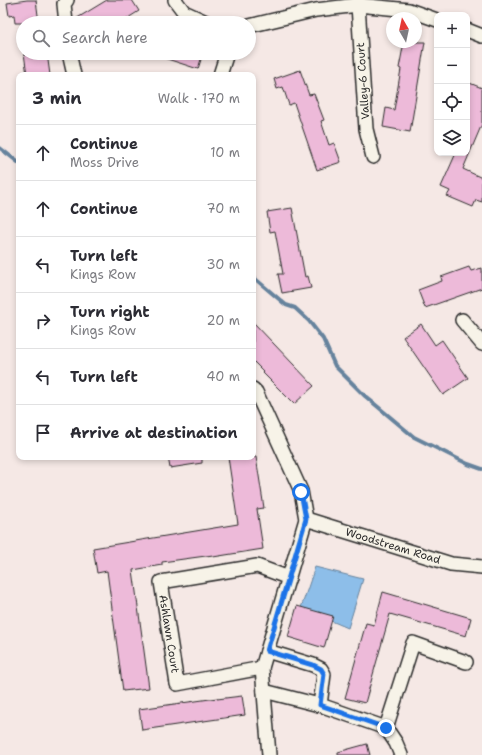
<!DOCTYPE html>
<meta charset="utf-8">
<style>
body{margin:0;font-family:"Shantell Sans",sans-serif;background:#f7f7f7;color:#2b2b33}
.controls{position:absolute;right:12px;top:12px;display:grid;overflow:hidden;border-radius:8px;box-shadow:0 2px 6px #0003}
.controls button{width:36px;height:36px;display:grid;place-items:center;padding:0;border:0;border-bottom:1px solid #e1e1e2;background:#fff;color:#2b2b33;font:20px sans-serif}
.compass{position:absolute;left:386px;top:12px;width:36px;height:36px;border-radius:50%;background:#fff;box-shadow:0 2px 6px #0003;rotate:351deg}
.stop{position:absolute;width:12px;height:12px;margin:-9px;border:3px solid #1a73e8;border-radius:50%;background:#fff}
.stop.end{background:#1a73e8;border-color:#fff;box-shadow:0 1px 4px #0008}
.list{margin:0;padding:0;list-style:none}
h2{display:flex;justify-content:space-between;align-items:center;height:52px;margin:0;padding:0 16px;font-size:17px}
h2 small{font-size:13px;font-weight:400;color:#7c7c81}
.list li{display:grid;grid-template-columns:26px 1fr auto;gap:12px;align-items:center;box-sizing:border-box;height:56px;padding:0 16px;border-top:1px solid #e1e1e2}
.list b{display:block;font-size:15px;white-space:nowrap}
.list p{margin:0;font-size:13px;white-space:nowrap;color:#7c7c81}
.list em{font-size:13px;font-style:normal;color:#7c7c81}
.icon{flex:none;width:22px;height:22px;fill:none;stroke:currentColor;stroke-width:2;stroke-linecap:round;stroke-linejoin:round}
.map{position:relative;flex:none;width:482px;height:755px;overflow:hidden}
.search{position:absolute;background:#fff;box-shadow:0 2px 6px #0003;left:16px;top:16px;width:240px;height:44px;display:flex;align-items:center;gap:10px;box-sizing:border-box;padding:0 14px;border-radius:22px;color:#7c7c81;font-size:15px}
.panel{position:absolute;background:#fff;box-shadow:0 2px 6px #0003;left:16px;top:72px;width:240px;height:388px;border-radius:8px}
.map>svg:first-child{display:block}
</style>
<div class="map">
<svg width="482" height="755" viewBox="0 0 482 755">
<rect width="100%" height="100%" fill="#f5e8e5"/>
<filter id="ink" filterUnits="userSpaceOnUse"><feTurbulence type="fractalNoise" baseFrequency=".025" numOctaves="2"/><feDisplacementMap in="SourceGraphic" scale="8" xChannelSelector="R" yChannelSelector="G"/><feConvolveMatrix kernelMatrix="1 2 1 2 8 2 1 2 1" color-interpolation-filters="sRGB"/></filter>
<g filter="url(#ink)">
<polygon fill="#8dbee9" stroke="#66839d" points="315,567 363,579 348,628 301,608"/>
<g fill="none" stroke-linecap="round" stroke-linejoin="round">
<g stroke="#66839d" stroke-width="4">
<polyline points="0,148 19,163"/>
<polyline points="253,277 286,305 295,308 309,321 323,339 335,366 365,396 414,437 468,464 482,469"/>
</g>
</g>
<g fill="#edbad9" stroke="#2b2b2b">
<polygon points="27,0 36,0 39,23 15,23 14,15 9,16 7,3"/>
<polygon points="107,0 132,0 139,11 120,23 74,23 74,20"/>
<polygon points="404,42 425,42 410,132 383,127 386,108 394,110 401,69 399,68"/>
<polygon points="24,53 47,53 50,75 27,75"/>
<polygon points="155,53 203,53 198,69 155,55"/>
<polygon points="300,70 309,95 314,94 324,120 321,121 329,145 334,143 341,162 317,170 294,103 289,105 283,87 277,89 274,79"/>
<polygon points="467,82 482,88 482,124 463,169 482,178 482,202 476,200 473,207 447,196 450,191 441,187 456,153 467,153"/>
<polygon points="292,208 305,277 308,276 311,288 282,293 278,274 283,274 275,231 270,232 267,212"/>
<polygon points="469,267 471,271 482,268 482,288 425,308 418,290 442,281 441,277"/>
<polygon points="253,322 314,386 294,404 262,372 263,371 253,361"/>
<polygon points="421,324 435,345 442,340 468,378 443,395 403,337"/>
<polygon points="168,457 202,457 202,463 170,468"/>
<polygon points="228,457 256,457 264,508 257,509 263,549 213,557 213,555 162,562 162,565 133,570 149,688 123,691 107,571 97,573 93,548 238,524"/>
<polygon points="383,592 471,618 466,636 390,614 365,703 345,698 366,623 374,625"/>
<polygon points="297,606 333,616 324,648 288,637"/>
<polygon points="242,696 245,715 142,730 139,709 217,698 217,699"/>
<polygon points="367,744 370,755 338,755 338,752"/>
</g>
<g fill="none" stroke-linecap="round" stroke-linejoin="round">
<defs>
<g id="minor">
<polyline points="175,0 184,12 208,23"/>
<polyline points="358,5 366,129 373,157"/>
<polyline points="66,23 64,4 67,0"/>
<polyline points="249,26 316,10 358,5 409,10 437,20"/>
<polyline points="467,30 482,36"/>
<polyline points="69,53 74,75"/>
<polyline points="220,75 227,53"/>
<polyline points="462,320 482,344"/>
<polyline points="253,389 256,392 301,491 306,519 262,668 269,755"/>
<polyline points="306,519 451,564 482,567"/>
<polyline points="267,651 313,665 321,669 324,674 320,705"/>
<polyline points="262,668 177,684 161,582 257,566 289,578"/>
<polyline points="264,691 323,706 386,728"/>
<polyline points="401,755 396,743 386,728 413,643 466,662"/>
</g>
</defs>
<use href="#minor" stroke="#2b2b2b" stroke-width="16"/>
<use href="#minor" stroke="#f7f3e8" stroke-width="13"/>
</g>
</g>
<g fill="none" stroke-linecap="round" stroke-linejoin="round" filter="url(#ink)">
<polyline stroke="#1a73e8" stroke-width="5" points="301,492 306,519 267,651 313,665 321,669 324,674 320,705 386,728"/>
</g>
<g text-anchor="middle" dominant-baseline="central" stroke-width="3" stroke-linejoin="round" paint-order="stroke">
<g font-size="11" fill="#2b2b2b" stroke="#f7f3e8">
<text transform="translate(363 81) rotate(-94)">Valley-6 Court</text>
<text transform="translate(393 546) rotate(17)">Woodstream Road</text>
<text transform="translate(169 634) rotate(81)">Ashlawn Court</text>
</g>
</g>
</svg>
<div class="controls">
<button>+</button>
<button>−</button>
<button><svg class="icon" aria-label="locate" viewBox="0 0 24 24"><circle cx="12" cy="12" r="6"/><path d="M12 2v4M12 18v4M2 12h4M18 12h4"/></svg></button>
<button><svg class="icon" aria-label="layers" viewBox="0 0 24 24"><path d="M12 4l9 5-9 5-9-5zM3 14l9 5 9-5"/></svg></button>
</div>
<svg class="compass" viewBox="-18 -18 36 36"><path d="M0-13l5 13h-10z" fill="#e53935"/><path d="M0 13l5-13h-10z" fill="#7c7c81"/></svg>
<div class="stop" style="left:301px;top:492px"></div>
<div class="stop end" style="left:386px;top:728px"></div>
<div class="search"><svg class="icon" aria-label="search" viewBox="0 0 24 24"><circle cx="10" cy="10" r="6"/><path d="M15 15l6 6"/></svg>Search here</div>
<section class="panel">
<h2>3 min<small>Walk · 170 m</small></h2>
<ul class="list">
<li><svg class="icon" aria-label="ahead" viewBox="0 0 24 24"><path d="M12 20V5M6 11l6-6 6 6"/></svg><div><b>Continue</b><p>Moss Drive</p></div><em>10 m</em></li>
<li><svg class="icon" aria-label="ahead" viewBox="0 0 24 24"><path d="M12 20V5M6 11l6-6 6 6"/></svg><div><b>Continue</b></div><em>70 m</em></li>
<li><svg class="icon" aria-label="left" viewBox="0 0 24 24"><path d="M17 20v-9H6M10 6l-5 5 5 5"/></svg><div><b>Turn left</b><p>Kings Row</p></div><em>30 m</em></li>
<li><svg class="icon" aria-label="right" viewBox="0 0 24 24"><path d="M7 20v-9h11M14 6l5 5-5 5"/></svg><div><b>Turn right</b><p>Kings Row</p></div><em>20 m</em></li>
<li><svg class="icon" aria-label="left" viewBox="0 0 24 24"><path d="M17 20v-9H6M10 6l-5 5 5 5"/></svg><div><b>Turn left</b></div><em>40 m</em></li>
<li><svg class="icon" aria-label="arrive" viewBox="0 0 24 24"><path d="M6 21V4h12l-3 4 3 4H6"/></svg><div><b>Arrive at destination</b></div></li>
</ul>
</section>
</div>
